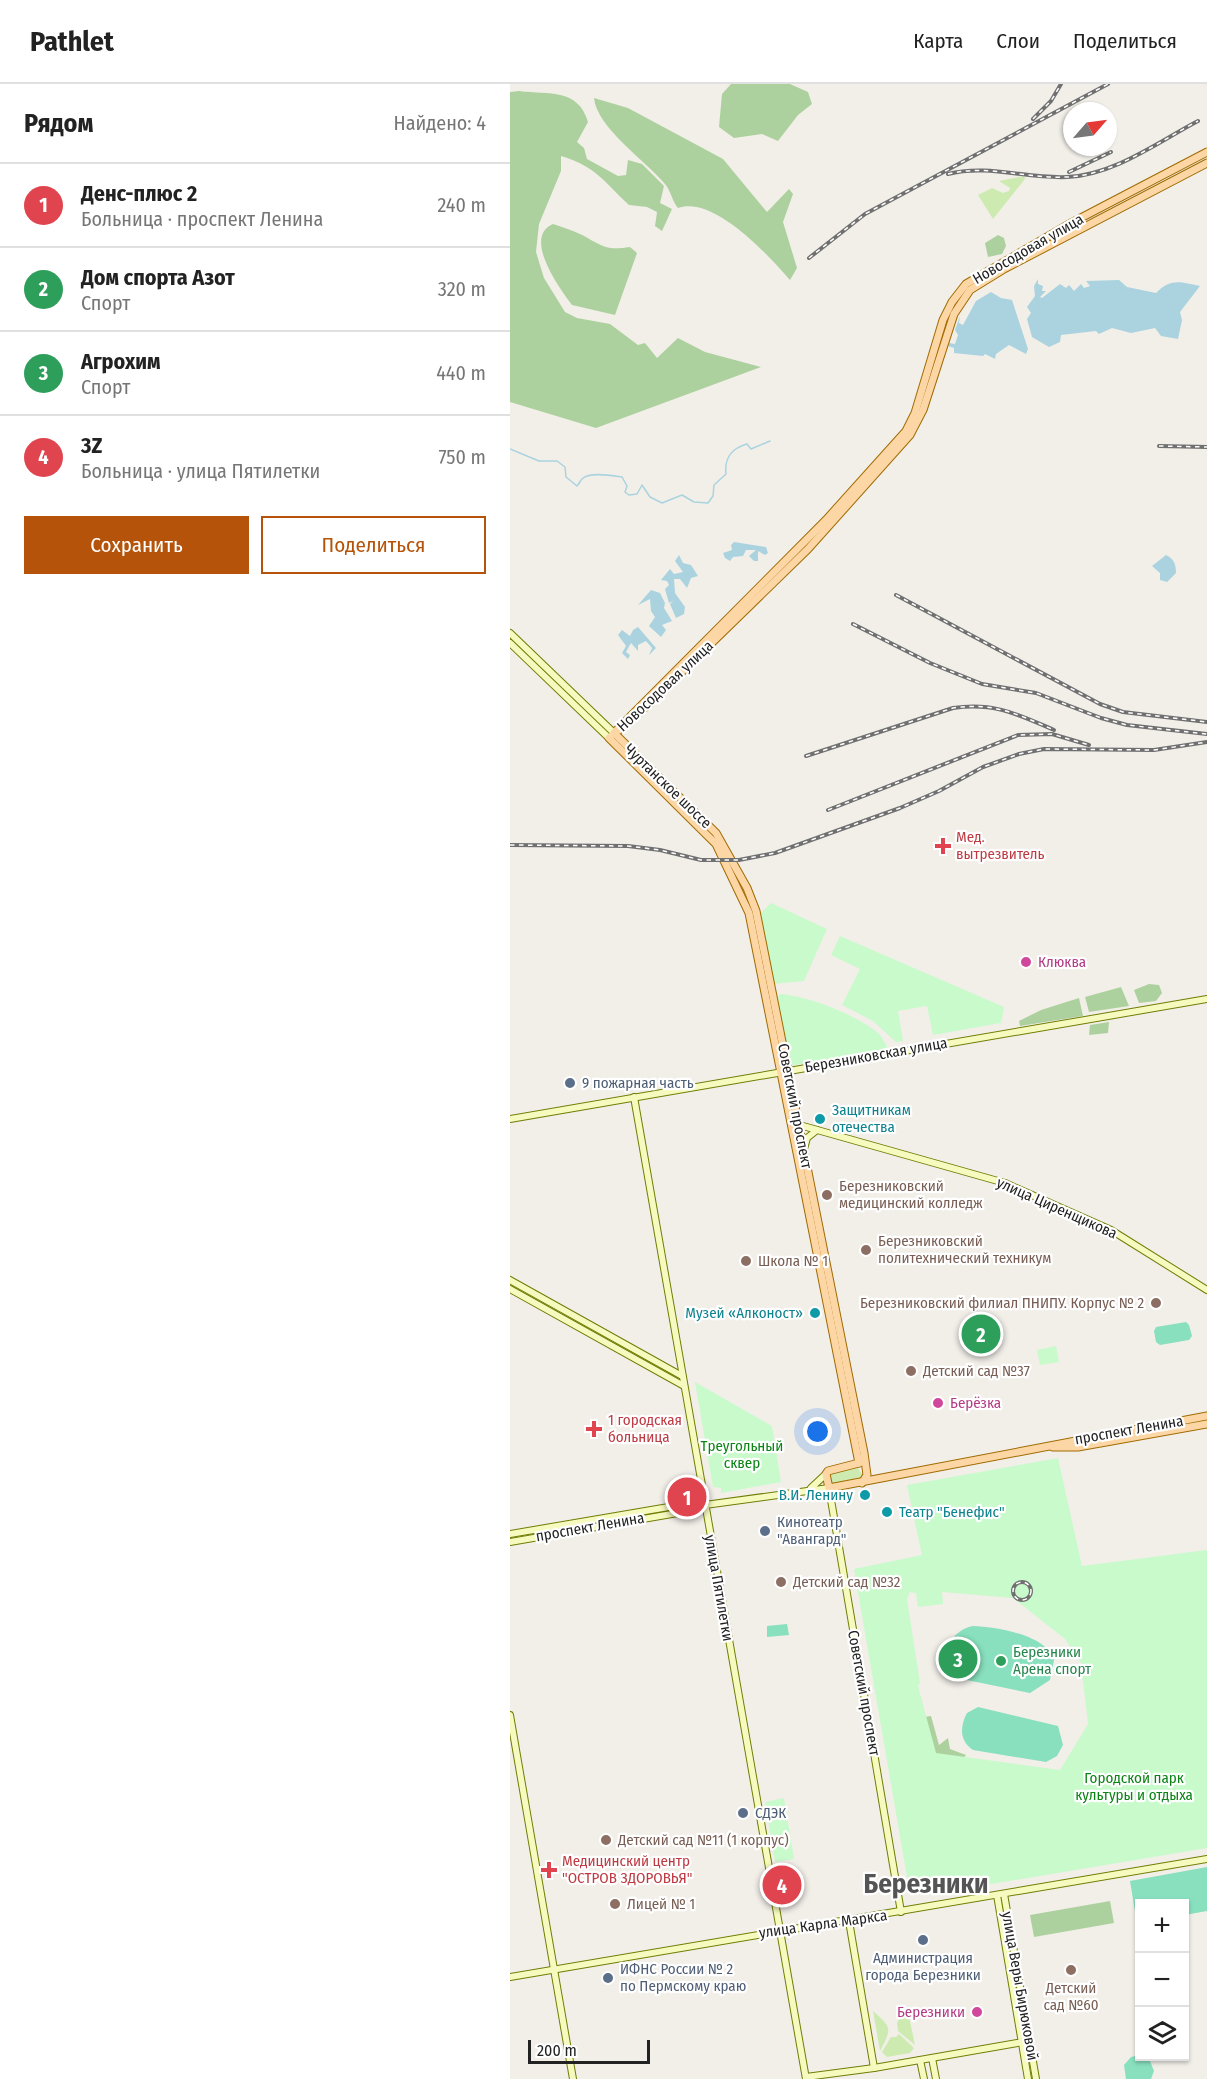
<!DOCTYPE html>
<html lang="ru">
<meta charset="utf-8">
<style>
body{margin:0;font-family:"Fira Sans Condensed",sans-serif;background:#f6f6f6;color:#222}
.controls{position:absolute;right:18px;bottom:18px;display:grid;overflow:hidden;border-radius:0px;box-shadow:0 2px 4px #0004}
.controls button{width:54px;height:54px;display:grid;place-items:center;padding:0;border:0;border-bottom:2px solid #e0e0e0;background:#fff;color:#222;font:30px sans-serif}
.compass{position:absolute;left:553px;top:18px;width:54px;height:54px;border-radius:50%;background:#fff;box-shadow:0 2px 4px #0004;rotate:62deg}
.scale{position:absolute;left:18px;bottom:15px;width:122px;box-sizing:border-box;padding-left:6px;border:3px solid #222;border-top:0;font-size:16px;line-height:21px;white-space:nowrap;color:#222;-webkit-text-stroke:4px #fff;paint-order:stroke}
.you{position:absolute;left:308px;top:1348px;width:21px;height:21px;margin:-15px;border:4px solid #fff;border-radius:50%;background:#1a73e8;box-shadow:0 0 0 9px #1a73e833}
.badge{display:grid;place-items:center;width:39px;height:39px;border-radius:50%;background:#b45309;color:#fff;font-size:20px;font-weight:700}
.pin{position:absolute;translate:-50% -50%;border:3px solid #fff;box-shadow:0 2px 6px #0006}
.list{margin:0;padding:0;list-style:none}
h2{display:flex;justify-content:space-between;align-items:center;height:78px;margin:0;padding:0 24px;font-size:26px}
h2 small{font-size:20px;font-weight:400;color:#767676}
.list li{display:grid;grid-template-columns:39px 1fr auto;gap:18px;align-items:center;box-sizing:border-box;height:84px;padding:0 24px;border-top:2px solid #e0e0e0}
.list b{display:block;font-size:22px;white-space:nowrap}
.list p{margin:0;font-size:20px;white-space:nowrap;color:#767676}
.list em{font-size:20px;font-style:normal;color:#767676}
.actions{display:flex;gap:12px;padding:18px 24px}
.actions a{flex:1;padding:14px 0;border:2px solid #b45309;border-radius:0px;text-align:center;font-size:21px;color:#b45309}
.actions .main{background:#b45309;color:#fff}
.icon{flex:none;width:33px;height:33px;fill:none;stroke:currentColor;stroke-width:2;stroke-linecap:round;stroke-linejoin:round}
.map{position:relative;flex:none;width:697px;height:1995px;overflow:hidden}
header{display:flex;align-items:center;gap:36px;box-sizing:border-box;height:84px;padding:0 30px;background:#fff;border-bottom:2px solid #e0e0e0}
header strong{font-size:28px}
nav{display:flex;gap:33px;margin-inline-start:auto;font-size:21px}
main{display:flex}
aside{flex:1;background:#fff}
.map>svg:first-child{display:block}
</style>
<header>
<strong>Pathlet</strong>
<nav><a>Карта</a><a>Слои</a><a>Поделиться</a></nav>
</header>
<main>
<aside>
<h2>Рядом<small>Найдено: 4</small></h2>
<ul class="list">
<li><span class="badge" style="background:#e0444e">1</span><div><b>Денс-плюс 2</b><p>Больница · проспект Ленина</p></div><em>240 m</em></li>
<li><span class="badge" style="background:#2e9e5b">2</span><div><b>Дом спорта Азот</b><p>Спорт</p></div><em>320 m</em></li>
<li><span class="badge" style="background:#2e9e5b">3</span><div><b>Агрохим</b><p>Спорт</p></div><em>440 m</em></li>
<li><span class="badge" style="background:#e0444e">4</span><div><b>3Z</b><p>Больница · улица Пятилетки</p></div><em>750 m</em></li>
</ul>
<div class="actions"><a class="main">Сохранить</a><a>Поделиться</a></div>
</aside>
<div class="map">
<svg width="697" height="1995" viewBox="0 0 697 1995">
<rect width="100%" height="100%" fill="#f2efe9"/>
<g fill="#cdebb0">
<polygon points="514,92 515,95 483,135 468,111 482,104 493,109 499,107 500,104 489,97"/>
<polygon points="347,1383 352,1390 348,1396 323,1400 320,1398 319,1390"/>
<path d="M363 1927C382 1944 382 1944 370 1967Z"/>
<polygon points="393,1928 398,1928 405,1961 388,1947 387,1939"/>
<polygon points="389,1950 404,1964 400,1969 377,1973 372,1968 381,1953 386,1953"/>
</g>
<g fill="#add19e">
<polygon points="221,0 280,0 298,8 302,20 288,31 268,57 252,50 224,54 209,43 212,10"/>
<path d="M9 7C40 11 68 4 78 38L67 58 74 64 77 75 108 92 116 91 118 76 132 80 154 102 150 119 162 125 152 147 145 142 147 128 137 123 119 121C93 97 87 83 51 72V87L29 140 26 168 34 194 55 228 67 234 100 240 128 261 135 259 147 274 168 254 195 268 251 283 86 344 0 318V8Z"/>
<path d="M84 14 118 24 213 75 257 128 279 105 283 110 273 138 287 184 280 196C259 172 204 111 168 124 162 117 161 107 155 100 135 76 87 44 84 14Z"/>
<path d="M43 140C52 143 62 146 70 150 92 161 94 167 120 163L127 169 105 231 62 221C50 205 12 153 43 140Z"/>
<polygon points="488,151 494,154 496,162 492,170 478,173 475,159"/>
<polygon points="639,900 649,901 652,909 646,917 629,919 624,906"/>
<polygon points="611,903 619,922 579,928 575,913"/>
<polygon points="569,914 573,932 510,942 509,937 531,926"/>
<polygon points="599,938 598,949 579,951 580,941"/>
<polygon points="421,1632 429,1661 438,1654 440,1665 456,1671 446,1684 432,1691 414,1633"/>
<polygon points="600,1817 604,1839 524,1853 520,1831"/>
</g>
<g fill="#c8facc" fill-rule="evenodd">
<polygon points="261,819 317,845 294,897 263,900 250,830"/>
<polygon points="330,852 494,923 491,939 423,951 417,922 388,927 393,957 386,958 363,937 332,921 350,885 321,871"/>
<path d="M270 910C298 912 345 930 368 949 372 953 375 959 378 965L279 982 266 915Z"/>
<polygon points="546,1262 549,1278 530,1281 527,1266"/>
<polygon points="185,1298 262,1342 271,1398 211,1409 211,1404 203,1403"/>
<path d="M548 1374 572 1482 697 1466V1764L416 1811 409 1801 398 1799 344 1485 412 1471 397 1401ZM400 1508 406 1509 408 1523 433 1520 432 1508 503 1514 555 1555 571 1579 578 1640 550 1686 426 1669 408 1602 410 1599 397 1515Z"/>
<polygon points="274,1714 284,1775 265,1778 255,1718"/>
</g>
<g fill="#88e0be">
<polygon points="676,1238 679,1241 682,1252 679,1256 650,1261 646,1258 644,1247 646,1243"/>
<polygon points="277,1540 279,1551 257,1553 257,1542"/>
<path d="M463 1542C487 1543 537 1551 544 1576L540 1596 520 1609 442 1593C444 1585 440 1582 439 1574 436 1557 448 1545 463 1542Z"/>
<path d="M468 1623 548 1642 553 1661 547 1672 536 1678 463 1666C449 1657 450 1642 457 1629Z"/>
<polygon points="697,1783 697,1827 675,1831 674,1820 630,1820 629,1839 627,1840 620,1797"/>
<polygon points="629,1971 640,1977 644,1987 641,1995 616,1995 614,1981 621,1973"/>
</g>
<g fill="#aad3df">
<path d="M528 195V200L533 202 532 207H536L530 213 532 214 550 200 556 204 559 201 564 207 571 200 574 204 580 202 576 197 609 196 617 203 646 209C661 194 670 198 690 202L670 228 672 236 668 255 651 252 645 244 621 249 602 244 589 250 586 247 551 251 550 258 539 263 522 253 517 235 521 229 517 223 525 212 524 202Z"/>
<polygon points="481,208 491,214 502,216 518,265 516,270 499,261 486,270 485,275 475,270 473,272 444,269 444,264 438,262 439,259 445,260 448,251 445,246 450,232 449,239 453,241 466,217"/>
<polygon points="224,458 256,463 258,469 255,471 248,467 248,477 244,477 239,472 246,466 236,466 233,472 223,473 220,477 215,474 213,469 222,466 221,461"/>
<polygon points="169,471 173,479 181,481 188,492 181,494 177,504 170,495 164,495 165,509 175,523 174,530 166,534 160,520 163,517 159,519 155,505 159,501 157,497 151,496 160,485 164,490 173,488 165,477"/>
<path d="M656 471C664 475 666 480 666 489L657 498 650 496V489L642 482Z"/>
<polygon points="141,506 150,509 155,519 154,524 162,537 152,541 156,546 151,553 139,542 145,533 141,527 140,515 128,521"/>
<polygon points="128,543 146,564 139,571 142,564 136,557 128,561 128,567 121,559 116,568 120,571 118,575 112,569 116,562 108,551 112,546 120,552 123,546"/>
</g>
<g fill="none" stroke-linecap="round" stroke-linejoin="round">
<path stroke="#aad3df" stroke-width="1.5" d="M0 365 29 377H47L55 383 56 393 67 402C69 400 70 397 72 395 79 387 104 392 112 393L117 402 115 408 119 411 127 410 132 401 140 413 152 419 172 411 184 418 198 419 203 412 204 401 216 390C214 372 223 364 237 360L241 365 260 357"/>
<defs>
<g id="secondary">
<polyline points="0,549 104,649 99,654 0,559"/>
<polyline points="124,1013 296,1995"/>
<polyline points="0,1035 697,915"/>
<polyline points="286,1040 495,1099 601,1146 697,1206"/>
<polyline points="294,1065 297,1054 307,1046"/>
<polyline points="0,1196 172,1292"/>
<polyline points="0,1205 174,1302"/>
<polyline points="301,1404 316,1390"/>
<polyline points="0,1450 188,1418 195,1421"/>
<polyline points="0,1458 185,1426 195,1421 319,1404 391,1828"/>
<polyline points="0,1631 63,1995"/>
<polyline points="494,1810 526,1995"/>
<polyline points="487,1811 518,1995"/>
<polyline points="339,1837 364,1984"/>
<polyline points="0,1893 697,1775"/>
<polyline points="422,1974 426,1995"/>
<polyline points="410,1976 414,1995"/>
<polyline points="296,1993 364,1984 519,1957"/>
</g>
<g id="primary">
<polyline points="109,646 142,617 298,465 400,351 413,326 444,230 460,206 494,185 697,79"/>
<polyline points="104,649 316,436 396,347 405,329 433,236 442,218 456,200 563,138 697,68"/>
<polyline points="104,649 206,749 237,804 246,827 354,1369 357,1391 352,1399"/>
<polyline points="99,654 206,760 239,829 349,1379"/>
<polyline points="543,1363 568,1363 697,1340"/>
<polyline points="349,1379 318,1387 316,1390 319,1404 697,1332"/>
</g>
</defs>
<use href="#secondary" stroke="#707d05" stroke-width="8"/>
<use href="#primary" stroke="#a06b00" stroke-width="9"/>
<use href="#secondary" stroke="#f7fabf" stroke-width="6"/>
<use href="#primary" stroke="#fcd6a4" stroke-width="7"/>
<defs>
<g id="rail">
<polyline points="523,35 541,17 551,0"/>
<polyline points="559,88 601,68"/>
<path d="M438 90C478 80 517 95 557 93 604 91 648 58 688 37"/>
<polyline points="299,174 355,130 598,0"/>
<polyline points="649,362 697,363"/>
<polyline points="386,511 590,620 613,628 697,638"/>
<polyline points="343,540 420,579 472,600 526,609 591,634 617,641 697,650"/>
<path d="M296 672 443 624C484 618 507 630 544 646"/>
<polyline points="318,726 508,651 542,650 579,661"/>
<polyline points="0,761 118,762 150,766 191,776 229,776 265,769 390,724 429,707 473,683 509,670 534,665 644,666 697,658"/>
<circle cx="512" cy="1507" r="9"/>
</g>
</defs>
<use href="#rail" stroke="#707070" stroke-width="4"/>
<use href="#rail" stroke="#fff" stroke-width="1.5" stroke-dasharray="4.5" stroke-linecap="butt"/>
</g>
<g fill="#e0444e" stroke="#fff" stroke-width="2">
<path d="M430 753h6v6h6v6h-6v6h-6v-6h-6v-6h6z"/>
<path d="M81 1336h6v6h6v6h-6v6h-6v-6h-6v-6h6z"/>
<path d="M36 1777h6v6h6v6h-6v6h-6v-6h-6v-6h6z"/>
</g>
<g fill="#d1479c" stroke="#fff" stroke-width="2">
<circle cx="516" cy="878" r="6"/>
<circle cx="428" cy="1319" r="6"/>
<circle cx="467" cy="1928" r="6"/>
</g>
<g fill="#5c6f8a" stroke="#fff" stroke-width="2">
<circle cx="60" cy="999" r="6"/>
<circle cx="255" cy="1447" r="6"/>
<circle cx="233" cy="1729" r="6"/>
<circle cx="413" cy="1856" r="6"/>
<circle cx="98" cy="1894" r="6"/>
</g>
<g fill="#0f9aa8" stroke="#fff" stroke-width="2">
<circle cx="310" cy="1035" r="6"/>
<circle cx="305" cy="1229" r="6"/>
<circle cx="355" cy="1411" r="6"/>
<circle cx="377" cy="1428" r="6"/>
</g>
<g fill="#8d6e63" stroke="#fff" stroke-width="2">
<circle cx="317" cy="1111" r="6"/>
<circle cx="356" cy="1166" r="6"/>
<circle cx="236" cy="1177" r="6"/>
<circle cx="646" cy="1219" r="6"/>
<circle cx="401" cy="1287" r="6"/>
<circle cx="271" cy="1498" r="6"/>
<circle cx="96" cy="1756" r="6"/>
<circle cx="105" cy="1820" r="6"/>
<circle cx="561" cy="1886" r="6"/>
</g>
<circle fill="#2e9e5b" stroke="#fff" stroke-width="2" cx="491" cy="1577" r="6"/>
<g text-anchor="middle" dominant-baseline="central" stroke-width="4.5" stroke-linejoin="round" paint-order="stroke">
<g font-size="15" fill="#222" stroke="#fff">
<text transform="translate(518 165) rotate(-30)">Новосодовая улица</text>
<text transform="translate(155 602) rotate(-43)">Новосодовая улица</text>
<text transform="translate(158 702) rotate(44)">Чуртанское шоссе</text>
<text transform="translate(366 971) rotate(-10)">Березниковская улица</text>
<text transform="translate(285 1022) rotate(79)">Советский проспект</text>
<text transform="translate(547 1124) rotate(24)">улица Циренщикова</text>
<text transform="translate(619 1346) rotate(-10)">проспект Ленина</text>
<text transform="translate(80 1443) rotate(-10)">проспект Ленина</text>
<text transform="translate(209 1504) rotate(80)">улица Пятилетки</text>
<text transform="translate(354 1609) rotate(80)">Советский проспект</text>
<text transform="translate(313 1840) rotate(-8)">улица Карла Маркса</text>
<text transform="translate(510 1902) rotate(80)">улица Веры Бирюковой</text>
</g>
<g font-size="15" fill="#be3a42" stroke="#fff" text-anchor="start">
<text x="446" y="753">Мед.<tspan x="446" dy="17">вытрезвитель</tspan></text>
<text x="98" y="1336">1 городская<tspan x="98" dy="17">больница</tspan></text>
<text x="52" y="1777">Медицинский центр<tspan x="52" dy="17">"ОСТРОВ ЗДОРОВЬЯ"</tspan></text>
</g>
<g font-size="15" fill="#b23c85" stroke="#fff" text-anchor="start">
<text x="528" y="878">Клюква</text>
<text x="440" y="1319">Берёзка</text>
<text x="455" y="1928" text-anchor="end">Березники</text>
</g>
<g font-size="15" fill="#4e5e75" stroke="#fff" text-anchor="start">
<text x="72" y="999">9 пожарная часть</text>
<text x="267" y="1438">Кинотеатр<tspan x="267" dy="17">"Авангард"</tspan></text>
<text x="245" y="1729">СДЭК</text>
<text x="413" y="1874" text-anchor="middle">Администрация<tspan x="413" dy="17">города Березники</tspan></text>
<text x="110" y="1885">ИФНС России № 2<tspan x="110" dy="17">по Пермскому краю</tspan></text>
</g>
<g font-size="15" fill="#0d838f" stroke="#fff" text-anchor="start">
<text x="322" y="1026">Защитникам<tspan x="322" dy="17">отечества</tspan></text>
<text x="293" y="1229" text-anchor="end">Музей «Алконост»</text>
<text x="343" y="1411" text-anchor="end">В.И. Ленину</text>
<text x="389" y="1428">Театр "Бенефис"</text>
</g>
<g font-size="15" fill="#785e54" stroke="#fff" text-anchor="start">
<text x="329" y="1102">Березниковский<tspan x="329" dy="17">медицинский колледж</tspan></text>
<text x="368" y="1157">Березниковский<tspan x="368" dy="17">политехнический техникум</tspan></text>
<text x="248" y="1177">Школа № 1</text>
<text x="634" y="1219" text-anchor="end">Березниковский филиал ПНИПУ. Корпус № 2</text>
<text x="413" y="1287">Детский сад №37</text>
<text x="283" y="1498">Детский сад №32</text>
<text x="108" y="1756">Детский сад №11 (1 корпус)</text>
<text x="117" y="1820">Лицей № 1</text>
<text x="561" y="1904" text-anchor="middle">Детский<tspan x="561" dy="17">сад №60</tspan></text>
</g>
<g font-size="15" fill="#0c8416" stroke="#fff">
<text x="232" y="1362">Треугольный<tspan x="232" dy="17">сквер</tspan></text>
<text x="624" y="1694">Городской парк<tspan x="624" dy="17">культуры и отдыха</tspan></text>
</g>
<g font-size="15" fill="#27864d" stroke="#fff" text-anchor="start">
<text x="503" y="1568">Березники<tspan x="503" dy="17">Арена спорт</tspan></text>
</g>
<g font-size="27" font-weight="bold" fill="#555" stroke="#fff">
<text x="416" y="1800">Березники</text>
</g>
</g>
</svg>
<div class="controls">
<button>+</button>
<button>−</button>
<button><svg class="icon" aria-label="layers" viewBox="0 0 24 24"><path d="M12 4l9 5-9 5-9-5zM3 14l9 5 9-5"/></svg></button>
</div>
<svg class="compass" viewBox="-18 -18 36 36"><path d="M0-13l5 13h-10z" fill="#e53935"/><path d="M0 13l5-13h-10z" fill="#767676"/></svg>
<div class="scale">200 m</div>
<div class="you"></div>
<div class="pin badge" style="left:177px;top:1413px;background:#e0444e">1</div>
<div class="pin badge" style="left:471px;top:1250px;background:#2e9e5b">2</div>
<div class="pin badge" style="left:448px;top:1575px;background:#2e9e5b">3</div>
<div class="pin badge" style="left:272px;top:1801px;background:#e0444e">4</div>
</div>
</main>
